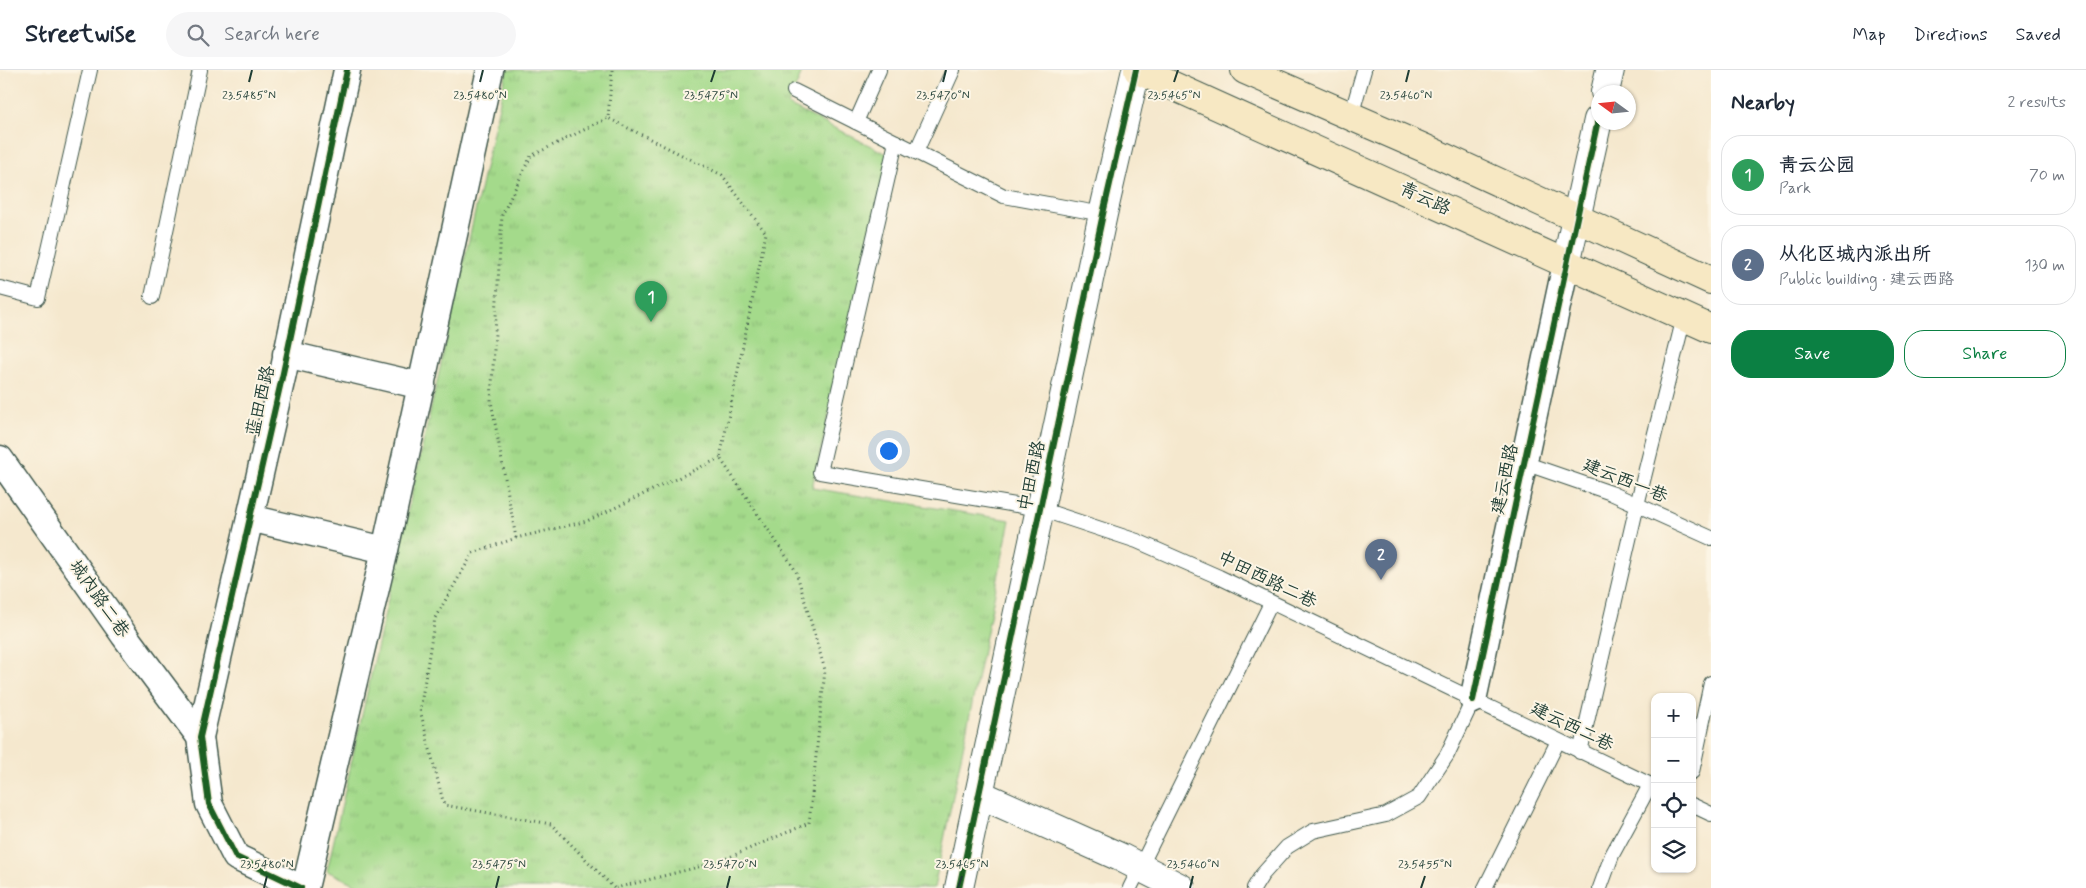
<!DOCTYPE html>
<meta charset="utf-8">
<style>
body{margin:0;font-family:Mynerve,"LXGW WenKai TC",sans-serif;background:#f6f6f7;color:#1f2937}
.controls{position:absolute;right:15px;bottom:15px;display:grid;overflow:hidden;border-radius:10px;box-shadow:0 1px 4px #0004}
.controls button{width:45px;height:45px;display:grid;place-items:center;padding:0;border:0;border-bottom:1px solid #e0e1e3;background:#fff;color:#1f2937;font:25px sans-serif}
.compass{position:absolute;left:1591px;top:15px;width:45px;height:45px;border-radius:50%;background:#fff;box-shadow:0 1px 4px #0004;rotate:285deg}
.you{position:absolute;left:888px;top:380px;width:18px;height:18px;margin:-12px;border:4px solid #fff;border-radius:50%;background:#1a73e8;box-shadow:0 0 0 8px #1a73e833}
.badge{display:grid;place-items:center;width:32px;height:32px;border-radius:50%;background:#0b8043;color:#fff;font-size:16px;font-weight:700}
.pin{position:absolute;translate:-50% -41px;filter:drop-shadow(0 1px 2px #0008)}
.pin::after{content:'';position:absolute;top:26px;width:18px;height:15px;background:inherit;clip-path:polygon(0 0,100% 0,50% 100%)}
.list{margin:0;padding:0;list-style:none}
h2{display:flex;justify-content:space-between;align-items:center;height:65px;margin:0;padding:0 20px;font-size:21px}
h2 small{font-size:16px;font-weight:400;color:#747a83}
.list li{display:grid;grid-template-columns:32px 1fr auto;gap:15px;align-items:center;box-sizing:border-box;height:80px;margin:0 10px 10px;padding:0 10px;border:1px solid #e0e1e3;border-radius:20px}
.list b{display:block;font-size:19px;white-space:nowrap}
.list p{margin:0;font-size:16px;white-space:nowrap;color:#747a83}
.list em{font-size:16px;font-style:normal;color:#747a83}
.actions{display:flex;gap:10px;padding:15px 20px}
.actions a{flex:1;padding:11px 0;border:1px solid #0b8043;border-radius:20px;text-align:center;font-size:18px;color:#0b8043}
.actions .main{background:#0b8043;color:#fff}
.icon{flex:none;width:28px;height:28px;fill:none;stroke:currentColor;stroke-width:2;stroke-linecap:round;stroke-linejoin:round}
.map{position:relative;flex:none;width:1711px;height:818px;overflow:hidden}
header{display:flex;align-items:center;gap:30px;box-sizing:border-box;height:70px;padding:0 25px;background:#fff;border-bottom:1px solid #e0e1e3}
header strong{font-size:24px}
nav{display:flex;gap:28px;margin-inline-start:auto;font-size:18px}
.search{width:350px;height:45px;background:#f6f6f7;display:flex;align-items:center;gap:12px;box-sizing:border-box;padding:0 18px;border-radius:28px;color:#747a83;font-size:19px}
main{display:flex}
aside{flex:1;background:#fff}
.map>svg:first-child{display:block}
</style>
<header>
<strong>Streetwise</strong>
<div class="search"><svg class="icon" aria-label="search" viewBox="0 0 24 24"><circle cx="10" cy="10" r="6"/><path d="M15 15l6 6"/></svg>Search here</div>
<nav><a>Map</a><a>Directions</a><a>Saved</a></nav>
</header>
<main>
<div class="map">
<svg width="1711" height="818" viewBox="0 0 1711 818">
<defs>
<pattern id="grass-tufts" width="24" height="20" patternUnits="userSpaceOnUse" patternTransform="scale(1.25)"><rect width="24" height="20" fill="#a4da8b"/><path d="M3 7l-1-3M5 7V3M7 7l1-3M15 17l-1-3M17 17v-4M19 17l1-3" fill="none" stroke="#8dbc79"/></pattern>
</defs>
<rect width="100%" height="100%" fill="#fcf5e5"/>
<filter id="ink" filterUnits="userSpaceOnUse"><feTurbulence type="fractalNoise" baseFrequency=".02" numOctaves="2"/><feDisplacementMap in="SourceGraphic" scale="10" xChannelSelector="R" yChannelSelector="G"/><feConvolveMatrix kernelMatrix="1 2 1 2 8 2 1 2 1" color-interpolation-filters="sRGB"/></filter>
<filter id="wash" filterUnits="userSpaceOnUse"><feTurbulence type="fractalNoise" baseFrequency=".0096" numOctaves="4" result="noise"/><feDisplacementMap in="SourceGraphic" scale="20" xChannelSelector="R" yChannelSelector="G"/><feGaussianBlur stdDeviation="1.12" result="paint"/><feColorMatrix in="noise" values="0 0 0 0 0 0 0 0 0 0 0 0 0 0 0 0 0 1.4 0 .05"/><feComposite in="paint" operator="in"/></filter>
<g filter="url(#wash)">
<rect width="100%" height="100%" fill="#f5e8ce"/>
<polygon fill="url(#grass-tufts)" stroke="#628c60" points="507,0 803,0 788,35 889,85 812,418 1010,450 934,818 363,818 327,801"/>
</g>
<g filter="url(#ink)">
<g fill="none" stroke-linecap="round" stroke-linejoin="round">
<defs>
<g id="service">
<polyline points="794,21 1004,126 1103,144"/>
<polyline points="1351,46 1364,0"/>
<polyline points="856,52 879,0"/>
<polyline points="896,72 820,402 1040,439 1137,471 1219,507 1655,717"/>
<polyline points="916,82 953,0"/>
<polyline points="0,218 38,228 90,0"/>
<polyline points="152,227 200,0"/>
<polyline points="1524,393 1611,423 1711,468"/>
<polyline points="1580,682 1637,435 1684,247"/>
<polyline points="1692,702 1711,613"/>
<polyline points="1692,735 1711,744"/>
<polyline points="1130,818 1271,533"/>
<polyline points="1254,818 1262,805 1287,777 1313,761 1386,745 1419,727 1447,685 1473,630"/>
<polyline points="1485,818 1558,671"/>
<polyline points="1600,818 1612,785 1650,715"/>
</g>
<g id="minor">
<polyline points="286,284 422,316"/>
<polyline points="0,389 124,565 200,667"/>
<polyline points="250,448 385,480 305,818"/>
<polyline points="385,480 490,0"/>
<polyline points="1473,630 1566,194"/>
<polyline points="301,818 236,787 209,734 200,667 283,303 347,0"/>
</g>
<g id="tertiary">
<polyline points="1605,22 1610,0"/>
<polyline points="1566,194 1598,50"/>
<polyline points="979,724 1120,787 1181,818"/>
<polyline points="959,818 1103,144 1136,0"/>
</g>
<g id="secondary">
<polyline points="1138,0 1711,259"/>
<polyline points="1245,0 1424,78 1711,210"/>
</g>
</defs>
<use href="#service" stroke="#3f574b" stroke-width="16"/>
<use href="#minor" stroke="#3f574b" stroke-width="29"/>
<use href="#tertiary" stroke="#3f574b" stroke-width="30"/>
<use href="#secondary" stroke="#3f574b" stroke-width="30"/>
<g stroke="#3f574b" stroke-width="3" stroke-dasharray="1 4" stroke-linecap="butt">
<polyline points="612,0 608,48 722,105 766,163 720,388 796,501 825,600 809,753 718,792 616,818"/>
<polyline points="516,468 491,331 502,145 531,86 608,48"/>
<polyline points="614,818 551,754 444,735 420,640 435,548 473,483 516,468 587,451 720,388"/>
</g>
<use href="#service" stroke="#fff" stroke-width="14"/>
<use href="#minor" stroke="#fff" stroke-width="26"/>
<use href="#tertiary" stroke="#fff" stroke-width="28"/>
<use href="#secondary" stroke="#f7e8c3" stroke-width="28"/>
<defs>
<g id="cycleway">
<polyline points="1473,630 1598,50"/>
<polyline points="301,818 236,787 209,734 200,667 283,303 347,0"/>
<polyline points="959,818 1103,144 1136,0"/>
</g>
</defs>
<use href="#cycleway" stroke="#fcf5e5" stroke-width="9"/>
<use href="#cycleway" stroke="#1b5e20" stroke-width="6"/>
</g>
</g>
<path fill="none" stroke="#1f3d34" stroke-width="2" d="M249 12 252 0M480 12 483 0M711 12 715 0M943 12 946 0M1174 12 1178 0M1406 12 1409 0M264 818 267 806M496 818 499 806M727 818 730 806M958 818 962 806M1190 818 1193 806M1421 818 1425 806"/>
<g text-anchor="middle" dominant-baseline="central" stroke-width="4" stroke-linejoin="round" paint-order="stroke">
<g font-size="18" fill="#1f3d34" stroke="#fcf5e5">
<text transform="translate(1425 129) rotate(25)">青云路</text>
<text transform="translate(261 331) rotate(-77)">蓝田西路</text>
<text transform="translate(1032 406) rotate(-78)">中田西路</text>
<text transform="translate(1505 409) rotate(-78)">建云西路</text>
<text transform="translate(1625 411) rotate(22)">建云西一巷</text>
<text transform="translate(1267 510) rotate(26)">中田西路二巷</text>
<text transform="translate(99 529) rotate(55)">城内路二巷</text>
<text transform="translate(1572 657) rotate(26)">建云西二巷</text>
</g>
</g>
<g font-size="12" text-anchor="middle" fill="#1f3d34" stroke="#fcf5e5" stroke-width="4" stroke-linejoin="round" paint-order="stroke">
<text x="249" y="29">23.5485°N</text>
<text x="480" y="29">23.5480°N</text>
<text x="711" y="29">23.5475°N</text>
<text x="943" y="29">23.5470°N</text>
<text x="1174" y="29">23.5465°N</text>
<text x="1406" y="29">23.5460°N</text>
<text x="267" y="798">23.5480°N</text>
<text x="499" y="798">23.5475°N</text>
<text x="730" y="798">23.5470°N</text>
<text x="962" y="798">23.5465°N</text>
<text x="1193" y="798">23.5460°N</text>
<text x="1425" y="798">23.5455°N</text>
</g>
</svg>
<div class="controls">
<button>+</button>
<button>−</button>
<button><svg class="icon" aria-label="locate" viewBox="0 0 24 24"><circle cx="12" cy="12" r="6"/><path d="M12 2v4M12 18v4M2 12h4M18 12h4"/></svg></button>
<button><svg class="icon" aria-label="layers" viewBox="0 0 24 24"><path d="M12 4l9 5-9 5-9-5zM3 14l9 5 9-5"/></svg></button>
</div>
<svg class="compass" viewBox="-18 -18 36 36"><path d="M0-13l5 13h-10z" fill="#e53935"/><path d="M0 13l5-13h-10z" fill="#747a83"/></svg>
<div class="you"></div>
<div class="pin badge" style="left:651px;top:252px;background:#2e9e5b">1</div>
<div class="pin badge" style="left:1381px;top:510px;background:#5c6f8a">2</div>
</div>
<aside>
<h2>Nearby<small>2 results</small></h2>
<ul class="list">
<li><span class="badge" style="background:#2e9e5b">1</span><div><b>青云公园</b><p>Park</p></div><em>70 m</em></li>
<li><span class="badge" style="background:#5c6f8a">2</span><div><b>从化区城内派出所</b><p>Public building · 建云西路</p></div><em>130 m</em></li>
</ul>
<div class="actions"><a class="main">Save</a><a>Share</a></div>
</aside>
</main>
